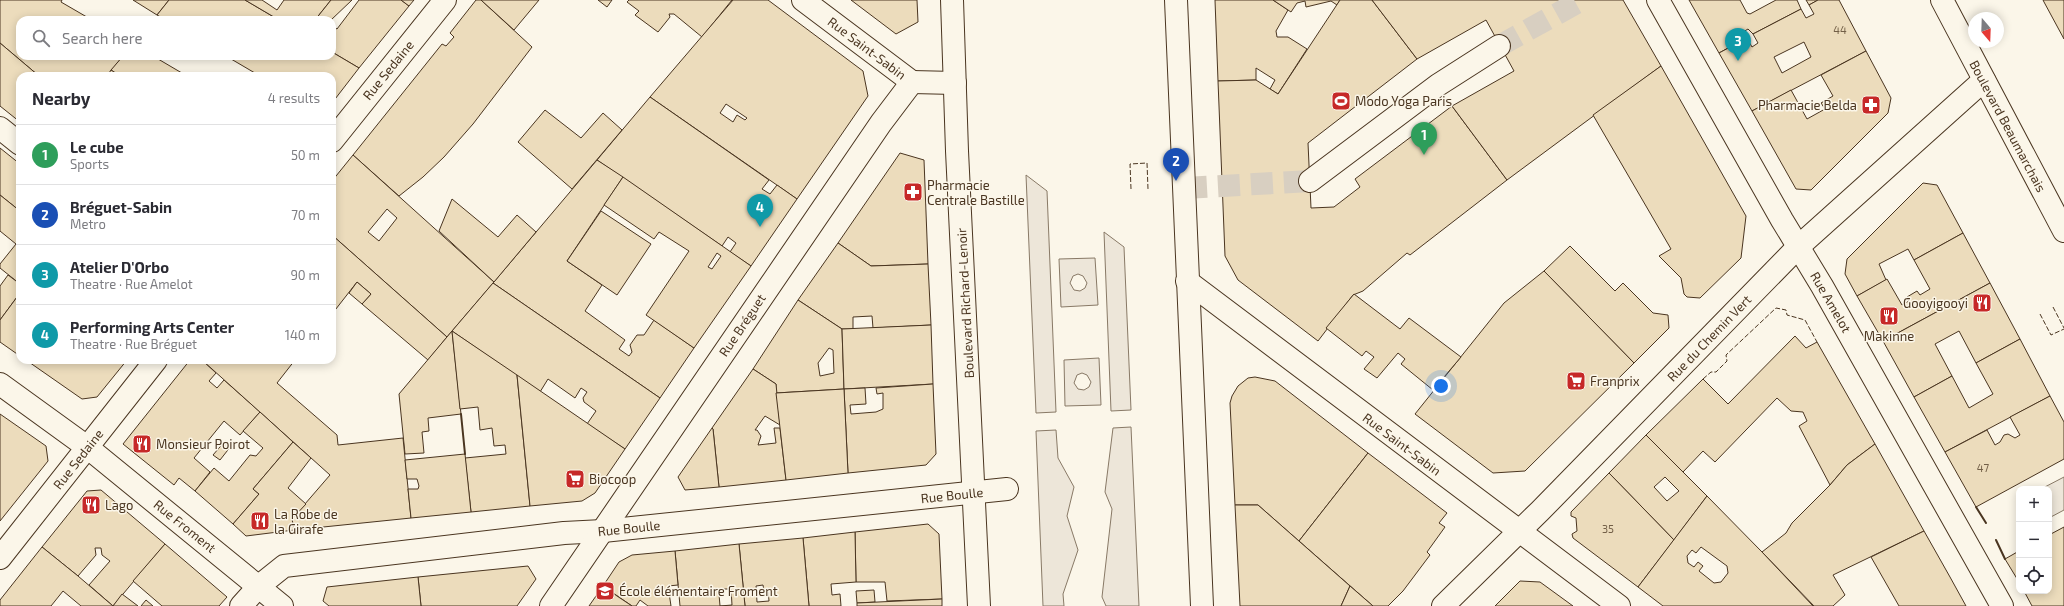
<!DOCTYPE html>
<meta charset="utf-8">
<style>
body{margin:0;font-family:"Exo 2",sans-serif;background:#f7f7f7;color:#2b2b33}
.controls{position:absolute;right:12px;bottom:12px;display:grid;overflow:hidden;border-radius:8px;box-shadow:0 2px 10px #0003}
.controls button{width:36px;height:36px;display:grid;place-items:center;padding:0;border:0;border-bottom:1px solid #e1e1e2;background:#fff;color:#2b2b33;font:20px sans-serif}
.compass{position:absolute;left:1968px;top:12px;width:36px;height:36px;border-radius:50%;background:#fff;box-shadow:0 2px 10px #0003;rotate:161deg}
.you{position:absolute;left:1441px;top:386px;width:14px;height:14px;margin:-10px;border:3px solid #fff;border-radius:50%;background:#1a73e8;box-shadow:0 0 0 6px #1a73e833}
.badge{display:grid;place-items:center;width:26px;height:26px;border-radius:50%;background:#0f766e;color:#fff;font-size:13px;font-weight:700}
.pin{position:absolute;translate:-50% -33px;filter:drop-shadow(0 1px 2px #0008)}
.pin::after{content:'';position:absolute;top:21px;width:14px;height:12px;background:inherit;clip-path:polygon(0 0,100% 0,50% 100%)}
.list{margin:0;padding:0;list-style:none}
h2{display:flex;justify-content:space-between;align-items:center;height:52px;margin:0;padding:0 16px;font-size:17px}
h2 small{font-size:13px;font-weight:400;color:#7c7c81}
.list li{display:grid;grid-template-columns:26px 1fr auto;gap:12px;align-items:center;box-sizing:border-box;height:60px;padding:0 16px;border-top:1px solid #e1e1e2}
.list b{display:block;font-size:15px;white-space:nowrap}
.list p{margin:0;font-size:13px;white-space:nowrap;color:#7c7c81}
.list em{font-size:13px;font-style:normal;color:#7c7c81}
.icon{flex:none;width:22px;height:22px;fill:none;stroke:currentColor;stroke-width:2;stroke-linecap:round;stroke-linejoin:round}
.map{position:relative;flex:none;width:2064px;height:606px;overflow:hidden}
.search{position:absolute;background:#fff;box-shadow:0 2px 10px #0003;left:16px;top:16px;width:320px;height:44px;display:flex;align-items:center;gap:10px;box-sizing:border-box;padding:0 14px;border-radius:12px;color:#7c7c81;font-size:15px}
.panel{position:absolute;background:#fff;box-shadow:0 2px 10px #0003;left:16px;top:72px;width:320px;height:292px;border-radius:12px}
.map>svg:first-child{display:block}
</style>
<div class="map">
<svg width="2064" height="606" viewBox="0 0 2064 606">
<rect width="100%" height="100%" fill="#fbf6e9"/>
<g fill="#ede6d9" stroke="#887966" fill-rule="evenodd">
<polygon points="1026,175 1047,191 1056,412 1036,413"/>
<polygon points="1104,232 1124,247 1131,410 1111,411"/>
<path d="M1095 258 1098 305 1061 307 1059 259ZM1078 274 1083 276 1087 283 1085 288 1080 291 1074 290 1070 283 1073 276Z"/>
<path d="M1099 358 1101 405 1065 406 1064 360ZM1082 373 1087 375 1091 382 1089 387 1084 390 1078 389 1074 383 1077 375Z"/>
<polygon points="1131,427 1139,606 1106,606 1102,597 1112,509 1105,492 1113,428"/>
<polygon points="1056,430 1058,458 1074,487 1067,516 1078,550 1063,594 1064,606 1043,606 1036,431"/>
<polygon points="2064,477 2064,510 2049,518 2049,489 2041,489"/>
</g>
<g fill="#ecdcbc" stroke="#4a3520" fill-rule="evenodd">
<polygon points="0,0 62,0 61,2 92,20 20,20 20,56 123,56 107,76 39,76 0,43"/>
<polygon points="133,0 169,0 157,15"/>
<polygon points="169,0 245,0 279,20 166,20 157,15"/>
<polygon points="245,0 262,0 277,10 284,0 331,0 315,20 279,20"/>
<polygon points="331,0 352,0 331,20 315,20"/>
<polygon points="359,0 401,0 409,6 359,68 332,52 332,26 337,29"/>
<polygon points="401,0 414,0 409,6"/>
<polygon points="476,0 481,0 532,47 473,124 444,157 423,177 399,196 353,155 442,44 446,46 454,37 450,33"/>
<polygon points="481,0 539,0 514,30"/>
<polygon points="598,0 612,0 607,7"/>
<polygon points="629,0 732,0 702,37 674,14 669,14 670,17 658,32 635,15 639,11 627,2"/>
<path d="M733 0H768L863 71 868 96 797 199 650 97ZM726 104 747 118 745 120 737 115 733 122 720 113Z"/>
<polygon points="851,0 917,0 918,22 896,34"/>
<polygon points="1215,0 1273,0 1288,10 1276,31 1277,37 1288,37 1307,49 1278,94 1270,89 1275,80 1256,68 1256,80 1218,81"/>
<polygon points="1273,0 1340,0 1337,5 1331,1 1306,7 1305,1 1297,3 1291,12"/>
<polygon points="1340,0 1372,0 1417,59 1308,143 1311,208 1334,207 1360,187 1355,179 1452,106 1507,180 1410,255 1407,253 1363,291 1353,295 1318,341 1238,280 1225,256 1218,81 1256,80 1278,94"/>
<polygon points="1372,0 1623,0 1661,66 1507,180 1452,106 1514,71 1486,20 1417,59"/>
<polygon points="1689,0 1740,0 1747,13 1750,14 1776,0 1797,0 1801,9 1753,34 1748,29 1743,32 1746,38 1719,53"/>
<polygon points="1806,0 1818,0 1809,5"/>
<path d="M1818 0H1839L1866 51 1752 111 1719 53 1747 38 1752 47 1758 43 1753 34 1801 9 1806 18 1814 14 1809 5ZM1804 42 1811 57 1782 73 1774 57Z"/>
<polygon points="2043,0 2064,0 2064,39 2044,2"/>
<polygon points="0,43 39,76 20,76 20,122 0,106"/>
<polygon points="1866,51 1891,98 1888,113 1811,190 1796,189 1752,111 1791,90 1807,119 1825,109 1821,103 1833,96 1821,75"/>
<polygon points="332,52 359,68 332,103 332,76 260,76 226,56 332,56"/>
<polygon points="123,56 153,56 187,76 120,76 111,70"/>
<polygon points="1661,66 1746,216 1741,258 1700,298 1687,297 1684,294 1681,278 1659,256 1671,249 1593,115"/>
<polygon points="111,70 120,76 107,76"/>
<polygon points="650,97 769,180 762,189 770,194 777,185 797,199 751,266 730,252 736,243 728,237 722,246 597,160"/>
<polygon points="545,110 581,138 603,113 622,130 572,189 518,142"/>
<polygon points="0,148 20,164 20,211 0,195"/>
<polygon points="900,153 924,160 928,264 871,266 838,243"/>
<path d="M353 155 494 282 447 337 332 235V181ZM387 209 397 218 379 241 368 232Z"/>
<polygon points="597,160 623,177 567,261 602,285 585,311 625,340 619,349 629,356 632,352 630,345 637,335 644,335 654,320 694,348 660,398 493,283"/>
<path d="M623 177 751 266 694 348 646 315 689 251 659 232 654 239 604 205ZM717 253 721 256 712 269 708 267Z"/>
<polygon points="1923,183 1937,185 1963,233 1914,260 1908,249 1879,264 1886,280 1857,296 1845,274 1847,259"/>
<polygon points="0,195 20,211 20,284 0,268 0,264 16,244 0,231"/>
<polygon points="452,199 498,237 517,215 536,232 494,282 439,231"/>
<polygon points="601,211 651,244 617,295 567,261"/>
<polygon points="1963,233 1990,283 1883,341 1857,296 1887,279 1902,305 1909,301 1907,297 1917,291 1920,295 1930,289 1914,260"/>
<polygon points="332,235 447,337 428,360 362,304 371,294 357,282 332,314"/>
<polygon points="838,243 871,266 928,264 931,325 873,328 872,316 853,317 853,329 842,329 798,300"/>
<polygon points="1570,246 1615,291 1623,283 1653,313 1668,315 1669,328 1634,363 1544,271"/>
<polygon points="1544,271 1634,363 1525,471 1493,473 1415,414 1504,303"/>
<polygon points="8,275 20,284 20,293 0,320 0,286"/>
<polygon points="357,282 371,294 362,304 349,293"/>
<polygon points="493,283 660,398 625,449 587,424 596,411 584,402 583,398 587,392 581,388 575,398 548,379 540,392 452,331"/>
<polygon points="1990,283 2020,339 1976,363 1959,331 1935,344 1952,376 1914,397 1883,341"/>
<polygon points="20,293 20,356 0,342 0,320"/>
<polygon points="1354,294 1400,329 1409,318 1461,357 1433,390 1401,364 1405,359 1398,353 1377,378 1364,369 1374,357 1366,351 1362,356 1326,328"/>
<path d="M798 300 842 329 844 389 776 393V384L753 369ZM829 348 833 350 834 373 820 376 818 363Z"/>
<polygon points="931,325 933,384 844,389 842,329"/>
<polygon points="452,331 461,414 428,418 429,431 422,432 424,453 405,454 399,394"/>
<polygon points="452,331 517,375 530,506 471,512 465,458 506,454 505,445 494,446 492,428 480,430 478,407 460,409"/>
<polygon points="1795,336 1806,348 1817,342 1875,444 1847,465 1830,485 1799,426 1807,421 1803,412 1791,411 1777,398 1715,462 1703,451 1683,472 1646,435 1703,379 1728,404"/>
<polygon points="2020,339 2050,396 1945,452 1914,397 1952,376 1969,408 1993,394 1976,363"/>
<polygon points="26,360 127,360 97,397 82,399"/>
<polygon points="190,360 202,360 216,373 209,381 217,388 224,380 260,412 240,435 224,421 194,458 210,472 195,491 179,478 174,485 123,444"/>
<polygon points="202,360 295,360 277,383 337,435 338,445 403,438 411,518 294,530 292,519 330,475"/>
<polygon points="753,369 776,384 780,425 765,416 755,430 757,430 761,436 758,445 776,443 774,428 780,428 786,480 719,487 713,429 712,428"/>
<polygon points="517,375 625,449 595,493 582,501 530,506"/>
<polygon points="1255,377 1275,381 1368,453 1299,541 1258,505 1235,505 1230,403 1232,396 1238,386 1248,378"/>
<polygon points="933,384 936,454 926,465 848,473 844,389 865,388 866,404 850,405 851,414 876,412 883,409 883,393 877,394 876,388"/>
<polygon points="844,389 848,473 786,480 776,393"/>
<polygon points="2050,396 2064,422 2064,459 1976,507 1945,452 1987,430 1995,445 2000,442 2004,435 2008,434 2015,438 2020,435 2010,417"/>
<polygon points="260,412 293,442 253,489 259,494 233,524 195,491 214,468 229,481 250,455 256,456 263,448 243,431"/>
<polygon points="0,414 46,446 48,461 0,521"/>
<polygon points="712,428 713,429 719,487 685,490 678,477"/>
<path d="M1646 435 1707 496 1674 540 1609 473ZM1665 477 1679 491 1667 501 1654 487Z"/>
<polygon points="225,441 231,446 220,460 213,455"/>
<polygon points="293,442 311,458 288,488 306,504 292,519 294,530 246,536 233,524 259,494 253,489"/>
<polygon points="1875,444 1924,531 1833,575 1845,595 1833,606 1814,606 1762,552 1786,533 1792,523 1830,485 1847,465"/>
<polygon points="1368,453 1447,513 1439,523 1445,527 1427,552 1430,555 1403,591 1388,606 1373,606 1299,541"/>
<polygon points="465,454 471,512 411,518 408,489 418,489 419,486 417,479 407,479 405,460"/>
<polygon points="1609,473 1674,540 1638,587 1573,538 1572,534 1577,531 1576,518 1571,516 1571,512"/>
<polygon points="101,490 165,544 113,606 89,585 110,561 102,555 101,548 95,548 96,555 78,576 42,547 87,491"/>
<path d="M1707 496 1762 552 1813 606H1663L1638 587ZM1701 547 1727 566 1728 573 1721 582 1714 583 1699 571 1703 566 1698 562 1694 567 1688 563 1687 556 1692 550 1696 553Z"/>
<polygon points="1235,505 1258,505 1350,586 1341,606 1240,606"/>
<polygon points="928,524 939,534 942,599 887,601 885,582 856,582 855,532"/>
<polygon points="2064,527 2064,606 2032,606 2024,591 2049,591 2049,535"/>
<polygon points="1924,531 1950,577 1966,606 1899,606 1871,557"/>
<polygon points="855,532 856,582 831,584 832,595 840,594 841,606 809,606 803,538"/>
<path d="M803 538 809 606H745L739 544ZM763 585 764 591 768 590 769 601 757 602 756 586Z"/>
<polygon points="165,544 227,597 219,606 162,606 133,581"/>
<path d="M739 544 745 606H680L675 551ZM724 589H731L732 605 720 606 719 594H724Z"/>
<polygon points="42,547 78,576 113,606 81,606 63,591 51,606 0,606 0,600"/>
<polygon points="675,551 678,585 668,586 671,606 648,606 640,600 636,606 632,606 603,586 619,562 632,555"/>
<polygon points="2019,551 2019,582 2005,559"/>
<polygon points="528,566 536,579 517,606 421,606 418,577"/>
<polygon points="418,577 421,606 329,606 323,601 327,587"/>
<polygon points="1520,581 1540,582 1573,606 1495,606"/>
<polygon points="603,586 617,596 632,606 589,606"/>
<polygon points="1350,586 1373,606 1341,606"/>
<polygon points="874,590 875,602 857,603 856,591"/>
<polygon points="122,594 138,606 113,606"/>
<polygon points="942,599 942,606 857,606 857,603"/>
<polygon points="146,600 153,606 141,606"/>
</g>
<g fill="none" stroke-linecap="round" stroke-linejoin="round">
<g stroke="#d8cfc1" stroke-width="22" stroke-dasharray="22 11" stroke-linecap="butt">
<polyline points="1499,46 1582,0"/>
<polyline points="1185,188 1310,181"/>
</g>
<defs>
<g id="minor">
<polyline points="803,0 912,82"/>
<polyline points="952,0 957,151 979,606"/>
<polyline points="1176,0 1202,606"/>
<polyline points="1658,0 1782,220 1822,286 2002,606"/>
<polyline points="912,82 955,83"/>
<polyline points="0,128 20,144"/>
<polyline points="332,141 445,0"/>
<polyline points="1310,181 1438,85 1499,46"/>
<polyline points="1187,281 1619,606"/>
<polyline points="0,384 87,447 282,606"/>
<polyline points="0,558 156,360"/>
<polyline points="241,606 259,586 284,566 564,533 603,531 1007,489"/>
<polyline points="551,606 881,123 912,82"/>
<polyline points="1443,606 1540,511 1798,247 1984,80"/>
</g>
<polyline id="major" points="1942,0 2064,231"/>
</defs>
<use href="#minor" stroke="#4a3520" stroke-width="24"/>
<use href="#major" stroke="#4a3520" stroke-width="24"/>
<use href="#minor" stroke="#fbf6e9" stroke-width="22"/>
<use href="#major" stroke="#fbf6e9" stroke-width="22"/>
<g stroke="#4a3520" stroke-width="1" stroke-dasharray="5 2" stroke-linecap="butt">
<polyline points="1131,189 1130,164 1147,163 1148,189"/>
<polyline points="2053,307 2064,328"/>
<polyline points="2040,314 2051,335 2064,329"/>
<polyline points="1703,379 1711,372 1716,372 1727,361 1726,355 1776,308 1786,310 1787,315 1805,320 1817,342"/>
</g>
<g stroke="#4a3520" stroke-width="2">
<polyline points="461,414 465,454"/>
<polyline points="1976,507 1986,523"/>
<polyline points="1996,540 2005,559"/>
</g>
</g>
<defs>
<symbol id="stadium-square" viewBox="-11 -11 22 22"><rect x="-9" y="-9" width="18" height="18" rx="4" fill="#c62828" stroke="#fbf6e9"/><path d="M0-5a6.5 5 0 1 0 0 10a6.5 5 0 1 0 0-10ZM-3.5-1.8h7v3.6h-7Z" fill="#fff"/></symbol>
<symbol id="pharmacy-square" viewBox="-11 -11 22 22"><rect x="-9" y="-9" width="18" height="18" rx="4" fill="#c62828" stroke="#fbf6e9"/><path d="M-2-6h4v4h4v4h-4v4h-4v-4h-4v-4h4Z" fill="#fff"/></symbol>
<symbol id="restaurant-square" viewBox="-11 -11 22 22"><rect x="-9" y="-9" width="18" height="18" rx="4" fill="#c62828" stroke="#fbf6e9"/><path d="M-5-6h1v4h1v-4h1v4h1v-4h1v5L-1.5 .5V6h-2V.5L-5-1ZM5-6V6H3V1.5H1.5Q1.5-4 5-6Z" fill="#fff"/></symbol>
<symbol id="supermarket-square" viewBox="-11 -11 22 22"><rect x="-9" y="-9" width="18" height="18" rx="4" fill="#c62828" stroke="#fbf6e9"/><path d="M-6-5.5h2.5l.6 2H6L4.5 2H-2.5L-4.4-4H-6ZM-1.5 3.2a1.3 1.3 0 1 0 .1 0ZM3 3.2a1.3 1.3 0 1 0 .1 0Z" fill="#fff"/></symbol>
<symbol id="school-square" viewBox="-11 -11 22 22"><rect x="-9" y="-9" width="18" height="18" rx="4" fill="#c62828" stroke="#fbf6e9"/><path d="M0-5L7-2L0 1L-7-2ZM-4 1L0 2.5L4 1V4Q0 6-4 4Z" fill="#fff"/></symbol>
</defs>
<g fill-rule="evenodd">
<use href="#stadium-square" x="1330" y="90" width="22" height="22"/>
<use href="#pharmacy-square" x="1860" y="94" width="22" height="22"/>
<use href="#pharmacy-square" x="902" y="181" width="22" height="22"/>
<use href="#restaurant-square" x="1971" y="292" width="22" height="22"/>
<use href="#restaurant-square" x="1878" y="305" width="22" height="22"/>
<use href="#supermarket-square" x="1565" y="370" width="22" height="22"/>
<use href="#restaurant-square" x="131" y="433" width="22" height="22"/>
<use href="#supermarket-square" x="564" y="468" width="22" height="22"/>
<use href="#restaurant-square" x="80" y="494" width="22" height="22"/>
<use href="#restaurant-square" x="249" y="510" width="22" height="22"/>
<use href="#school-square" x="594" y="580" width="22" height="22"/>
</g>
<g text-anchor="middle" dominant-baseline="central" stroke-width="3" stroke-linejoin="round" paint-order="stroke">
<g font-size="11" fill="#725f47">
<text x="1840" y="29">44</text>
<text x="1983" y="467">47</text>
<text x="1608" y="528">35</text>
</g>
<g font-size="13" fill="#4a3520" stroke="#fbf6e9">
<text transform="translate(867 48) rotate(37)">Rue Saint-Sabin</text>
<text transform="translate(388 70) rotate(-51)">Rue Sedaine</text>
<text transform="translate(2008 126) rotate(62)">Boulevard Beaumarchais</text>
<text transform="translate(1831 302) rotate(60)">Rue Amelot</text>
<text transform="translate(965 303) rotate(-93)">Boulevard Richard-Lenoir</text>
<text transform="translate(742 325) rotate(-56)">Rue Bréguet</text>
<text transform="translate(1709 338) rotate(-46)">Rue du Chemin Vert</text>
<text transform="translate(1402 444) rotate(37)">Rue Saint-Sabin</text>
<text transform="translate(78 459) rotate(-52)">Rue Sedaine</text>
<text transform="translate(952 495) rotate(-6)">Rue Boulle</text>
<text transform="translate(185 526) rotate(39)">Rue Froment</text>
<text transform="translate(629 528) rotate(-6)">Rue Boulle</text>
</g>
<g font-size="13" fill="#4a3520" stroke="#fbf6e9" text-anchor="start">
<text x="1355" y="101">Modo Yoga Paris</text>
<text x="1857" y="105" text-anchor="end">Pharmacie Belda</text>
<text x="927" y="185">Pharmacie<tspan x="927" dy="15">Centrale Bastille</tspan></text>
<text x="1968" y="303" text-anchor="end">Gooyigooyi</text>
<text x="1889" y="336" text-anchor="middle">Makinne</text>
<text x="1590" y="381">Franprix</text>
<text x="156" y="444">Monsieur Poirot</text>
<text x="589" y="479">Biocoop</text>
<text x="105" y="505">Lago</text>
<text x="274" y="514">La Robe de<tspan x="274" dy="15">la Girafe</tspan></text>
<text x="619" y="591">École élémentaire Froment</text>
</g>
</g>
</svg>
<div class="controls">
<button>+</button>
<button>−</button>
<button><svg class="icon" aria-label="locate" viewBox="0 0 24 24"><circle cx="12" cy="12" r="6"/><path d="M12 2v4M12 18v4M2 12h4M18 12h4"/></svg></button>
</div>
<svg class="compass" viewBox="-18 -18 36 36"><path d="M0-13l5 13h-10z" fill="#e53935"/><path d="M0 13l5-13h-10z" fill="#7c7c81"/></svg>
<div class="you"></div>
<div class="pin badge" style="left:1424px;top:155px;background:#2e9e5b">1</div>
<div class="pin badge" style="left:1176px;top:181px;background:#1a4fb4">2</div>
<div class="pin badge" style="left:1738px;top:61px;background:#0f9aa8">3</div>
<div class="pin badge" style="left:760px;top:227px;background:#0f9aa8">4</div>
<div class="search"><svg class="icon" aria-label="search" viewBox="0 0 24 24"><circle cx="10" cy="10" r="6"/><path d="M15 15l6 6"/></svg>Search here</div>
<section class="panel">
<h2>Nearby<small>4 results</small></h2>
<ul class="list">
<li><span class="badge" style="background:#2e9e5b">1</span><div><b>Le cube</b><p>Sports</p></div><em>50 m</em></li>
<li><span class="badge" style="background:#1a4fb4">2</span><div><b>Bréguet-Sabin</b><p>Metro</p></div><em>70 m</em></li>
<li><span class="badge" style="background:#0f9aa8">3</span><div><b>Atelier D'Orbo</b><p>Theatre · Rue Amelot</p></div><em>90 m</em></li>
<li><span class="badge" style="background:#0f9aa8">4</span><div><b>Performing Arts Center</b><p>Theatre · Rue Bréguet</p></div><em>140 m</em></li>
</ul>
</section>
</div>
